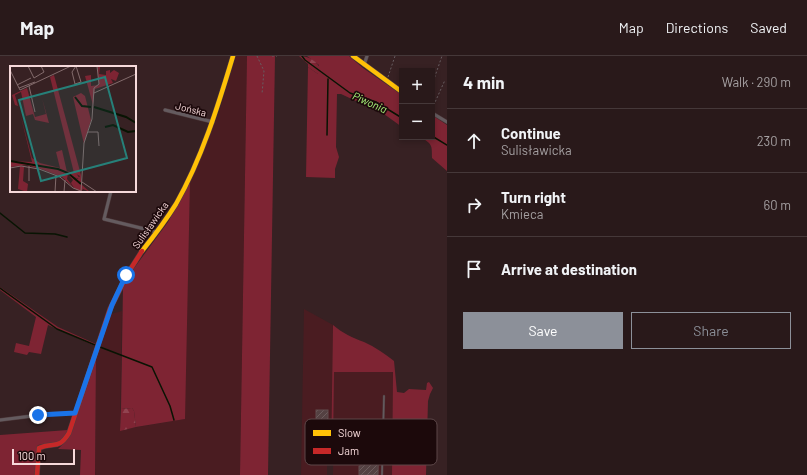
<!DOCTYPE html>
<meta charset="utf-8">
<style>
body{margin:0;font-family:Barlow,sans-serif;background:#312223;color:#f1f3f6}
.controls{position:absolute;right:12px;top:12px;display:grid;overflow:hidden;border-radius:0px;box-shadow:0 2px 6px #0003}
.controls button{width:36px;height:36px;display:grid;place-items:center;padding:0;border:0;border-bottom:1px solid #453839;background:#29191a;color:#f1f3f6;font:20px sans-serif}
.scale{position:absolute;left:12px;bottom:10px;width:63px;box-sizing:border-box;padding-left:4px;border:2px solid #f6d9da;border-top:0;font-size:11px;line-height:14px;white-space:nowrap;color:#f6d9da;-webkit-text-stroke:3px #1c090b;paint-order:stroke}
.stop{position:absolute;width:12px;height:12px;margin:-9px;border:3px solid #1a73e8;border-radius:50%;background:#fff}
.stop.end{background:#1a73e8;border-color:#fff;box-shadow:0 1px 4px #0008}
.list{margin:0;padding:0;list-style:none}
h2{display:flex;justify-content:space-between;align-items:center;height:52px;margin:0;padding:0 16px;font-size:17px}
h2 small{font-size:13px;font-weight:400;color:#a5a0a2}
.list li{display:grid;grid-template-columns:26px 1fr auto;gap:12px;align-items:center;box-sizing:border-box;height:64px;padding:0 16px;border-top:1px solid #453839}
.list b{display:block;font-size:15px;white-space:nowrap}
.list p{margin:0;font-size:13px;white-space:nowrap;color:#a5a0a2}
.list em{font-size:13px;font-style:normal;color:#a5a0a2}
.actions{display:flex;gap:8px;padding:12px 16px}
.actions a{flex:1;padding:9px 0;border:1px solid #8c9099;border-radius:0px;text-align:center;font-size:14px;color:#8c9099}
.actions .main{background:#8c9099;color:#fff}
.icon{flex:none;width:22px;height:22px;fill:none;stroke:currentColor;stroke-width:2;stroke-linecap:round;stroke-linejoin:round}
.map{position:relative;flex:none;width:447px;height:419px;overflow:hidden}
header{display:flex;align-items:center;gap:24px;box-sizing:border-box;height:56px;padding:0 20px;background:#29191a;border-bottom:1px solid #453839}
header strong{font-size:19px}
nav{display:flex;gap:22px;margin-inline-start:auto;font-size:14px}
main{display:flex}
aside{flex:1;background:#29191a}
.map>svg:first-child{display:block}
</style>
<header>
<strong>Map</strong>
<nav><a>Map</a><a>Directions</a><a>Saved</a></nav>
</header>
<main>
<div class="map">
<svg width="447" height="419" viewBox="0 0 447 419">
<defs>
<pattern id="forest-firs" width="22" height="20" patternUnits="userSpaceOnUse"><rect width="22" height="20" fill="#7e2433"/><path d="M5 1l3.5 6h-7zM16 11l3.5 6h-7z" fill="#914350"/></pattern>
<pattern id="building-hatch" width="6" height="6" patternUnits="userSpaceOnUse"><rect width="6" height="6" fill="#544142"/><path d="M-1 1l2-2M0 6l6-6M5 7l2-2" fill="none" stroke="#6d5c5d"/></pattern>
</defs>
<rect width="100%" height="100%" fill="#372123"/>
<g fill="#4a1c21">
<polygon points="236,0 247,0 240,419 95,419 96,301 111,258 122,255 120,374 184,363 190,126 219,56"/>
<polygon points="304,253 333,269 331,402 327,402 327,419 301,419"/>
<polygon points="334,316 393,316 392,419 333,419"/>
</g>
<g fill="#7e2433">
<polygon points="247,0 275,0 268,419 240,419"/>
<polygon points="307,0 349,0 363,12 402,39 402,71 384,58 341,38 337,38 336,91 339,101 335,113 335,122 306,121 308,11 318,18 319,9"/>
<path d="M432 59 447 69V115L432 102C432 88 432 88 420 81H432Z"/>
<polygon points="190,126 185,363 136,371 134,355 132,352 121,353 123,231 132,215 168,166"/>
<polygon points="0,231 58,271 96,288 95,290 48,269 41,298 29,296 27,299 14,296 16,287 29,290 36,261 0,234"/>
<path d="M333 269C342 277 353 282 364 286 375 291 385 298 394 305L397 336 404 337 409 333 426 334 427 327 429 326 433 332 430 338 428 345 426 419H392L393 316H334L333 402H331Z"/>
<polygon points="96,301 95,419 80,419 81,394 58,393 67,384"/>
<polygon points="68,374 64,382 59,387 38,389 36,395 35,419 0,419 0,379"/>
</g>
<g fill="url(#forest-firs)">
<path d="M299 0C309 0 317 5 322 15L318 18 308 11V8Z"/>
<polygon points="132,352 134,355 136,371 120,375 121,353"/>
</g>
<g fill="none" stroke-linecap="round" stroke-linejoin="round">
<g stroke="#081403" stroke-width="1.5">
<polyline points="302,0 305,4 350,37 376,46 402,62"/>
<polyline points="327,79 328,23"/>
<polyline points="432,80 447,89"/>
<polyline points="0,157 25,177 55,178 67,181"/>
<polyline points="0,232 57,273 95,289"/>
<polyline points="100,291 152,311 170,350 174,364"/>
</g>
</g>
<g fill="url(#building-hatch)" stroke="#614d4e">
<rect x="316" y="354" width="12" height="19"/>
<polygon points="361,371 379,372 378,419 359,419 359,410 361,410"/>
</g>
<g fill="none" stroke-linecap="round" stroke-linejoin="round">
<defs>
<polyline id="lane" points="382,419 384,340"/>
<g id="street">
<polyline points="364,9 367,0"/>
<polyline points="165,54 213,66"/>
<polyline points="432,57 447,66"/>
<polyline points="111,135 104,163 157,176"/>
<polyline points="0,364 48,358 75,357"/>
</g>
<g id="slow">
<polyline points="353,0 402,36"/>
<path d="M142 195C154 180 166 164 176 148 202 102 218 50 233 0"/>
</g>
<path id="jam" d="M37 419 39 392C54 385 58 395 69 377L110 253 128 217 142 195"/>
</defs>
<use href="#lane" stroke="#503c3e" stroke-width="2.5"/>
<use href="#street" stroke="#503c3e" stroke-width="4"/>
<use href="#slow" stroke="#503c3e" stroke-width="5.5"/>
<use href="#jam" stroke="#503c3e" stroke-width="5.5"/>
<g stroke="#675d61" stroke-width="1" stroke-dasharray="2 2" stroke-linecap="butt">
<polyline points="257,0 264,15 262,38"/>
<polyline points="272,0 277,0"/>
<polyline points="388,21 395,0"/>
<polyline points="432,29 442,0"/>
<polyline points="432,53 445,24"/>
</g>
<use href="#lane" stroke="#645b5f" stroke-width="1.5"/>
<use href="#street" stroke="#645b5f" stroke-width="3"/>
<use href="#slow" stroke="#ffc107" stroke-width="4.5"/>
<use href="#jam" stroke="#c62828" stroke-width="4.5"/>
</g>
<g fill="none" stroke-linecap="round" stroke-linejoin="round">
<polyline stroke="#1a73e8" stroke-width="5" points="38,359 75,357 112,249 126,219"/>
</g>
<g text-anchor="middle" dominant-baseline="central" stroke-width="3.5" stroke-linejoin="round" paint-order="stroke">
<g font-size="10" fill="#f6d9da" stroke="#1c090b">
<text transform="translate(191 53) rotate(14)">Jońska</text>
<text transform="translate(150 169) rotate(-55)">Sulisławicka</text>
</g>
<g font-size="11" font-style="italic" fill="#a7f67b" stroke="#1c090b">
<text transform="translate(370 46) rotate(24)">Piwonia</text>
</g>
</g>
<g transform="translate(10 10)">
<rect width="126" height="126" fill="#372123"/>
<path d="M88 0 93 1H90L89 8 96 9V5L100 4V7L104 4 109 7 106 15 101 13 103 17 85 23 83 39 75 10 81 9V20L89 19ZM44 9 71 109V118L63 111 68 113 70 110 64 107 40 11ZM17 22 25 51 36 48 32 32 39 57 25 54 23 48 16 50 11 26 5 29 8 40 5 39 2 29ZM71 27 75 30 81 54 74 78 63 31ZM10 47 22 92 30 97 50 102 46 86 52 84 57 106 55 107 58 108 57 113 64 122 52 111 31 103 17 99 0 101V95L22 96ZM10 100 14 101 13 115 18 118 17 126 8 123Z" fill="#7e2433"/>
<path d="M55 105 66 107 70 113 63 111 80 126 73 123 71 126 64 122 61 117 63 114Z" fill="#7e2433"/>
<path fill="none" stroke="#081403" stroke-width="2" d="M65 31 72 40 81 41M84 41 116 51 126 57M95 61 103 59 118 66 126 65M0 95 48 103 58 107 71 118"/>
<path fill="none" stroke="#836b6c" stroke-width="1" d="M18 0 24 12 34 6 31 0M66 0 62 6 65 18 71 16 66 0M0 4 9 22M7 19 21 12M19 20 25 46M10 24 61 0M10 24 9 22 25 16M84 27 126 8M78 66H88L89 80M0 102 11 100 29 103 50 111 63 122 71 125M19 115V100M72 116 87 126M45 126 46 109M54 126 55 114M71 126 74 77 82 53 84 22 89 18 87 0"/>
<path fill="#268079" fill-opacity="0.15" stroke="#268079" stroke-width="2" d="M95 11 117 92 31 115 9 34Z"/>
<rect width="126" height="126" fill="none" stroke="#f6d9da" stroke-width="2"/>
</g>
<rect x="305" y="363" width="132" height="46" rx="6" fill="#1c090b" stroke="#5d4749" stroke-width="1"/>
<rect x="313" y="374" width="18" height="6" fill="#ffc107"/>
<rect x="313" y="392" width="18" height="6" fill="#c62828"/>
<g font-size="11" fill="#f6d9da">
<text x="338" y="381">Slow</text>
<text x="338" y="399">Jam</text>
</g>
</svg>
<div class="controls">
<button>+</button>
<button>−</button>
</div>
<div class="scale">100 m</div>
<div class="stop" style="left:126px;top:219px"></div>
<div class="stop end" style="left:38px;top:359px"></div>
</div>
<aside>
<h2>4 min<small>Walk · 290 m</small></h2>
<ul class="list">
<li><svg class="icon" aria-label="ahead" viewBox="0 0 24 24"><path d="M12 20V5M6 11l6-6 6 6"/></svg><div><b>Continue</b><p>Sulisławicka</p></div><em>230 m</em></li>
<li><svg class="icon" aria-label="right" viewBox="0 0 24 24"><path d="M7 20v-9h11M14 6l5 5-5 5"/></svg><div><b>Turn right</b><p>Kmieca</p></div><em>60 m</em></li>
<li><svg class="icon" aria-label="arrive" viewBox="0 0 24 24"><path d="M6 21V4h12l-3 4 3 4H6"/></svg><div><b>Arrive at destination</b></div></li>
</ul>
<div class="actions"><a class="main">Save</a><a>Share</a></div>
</aside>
</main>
